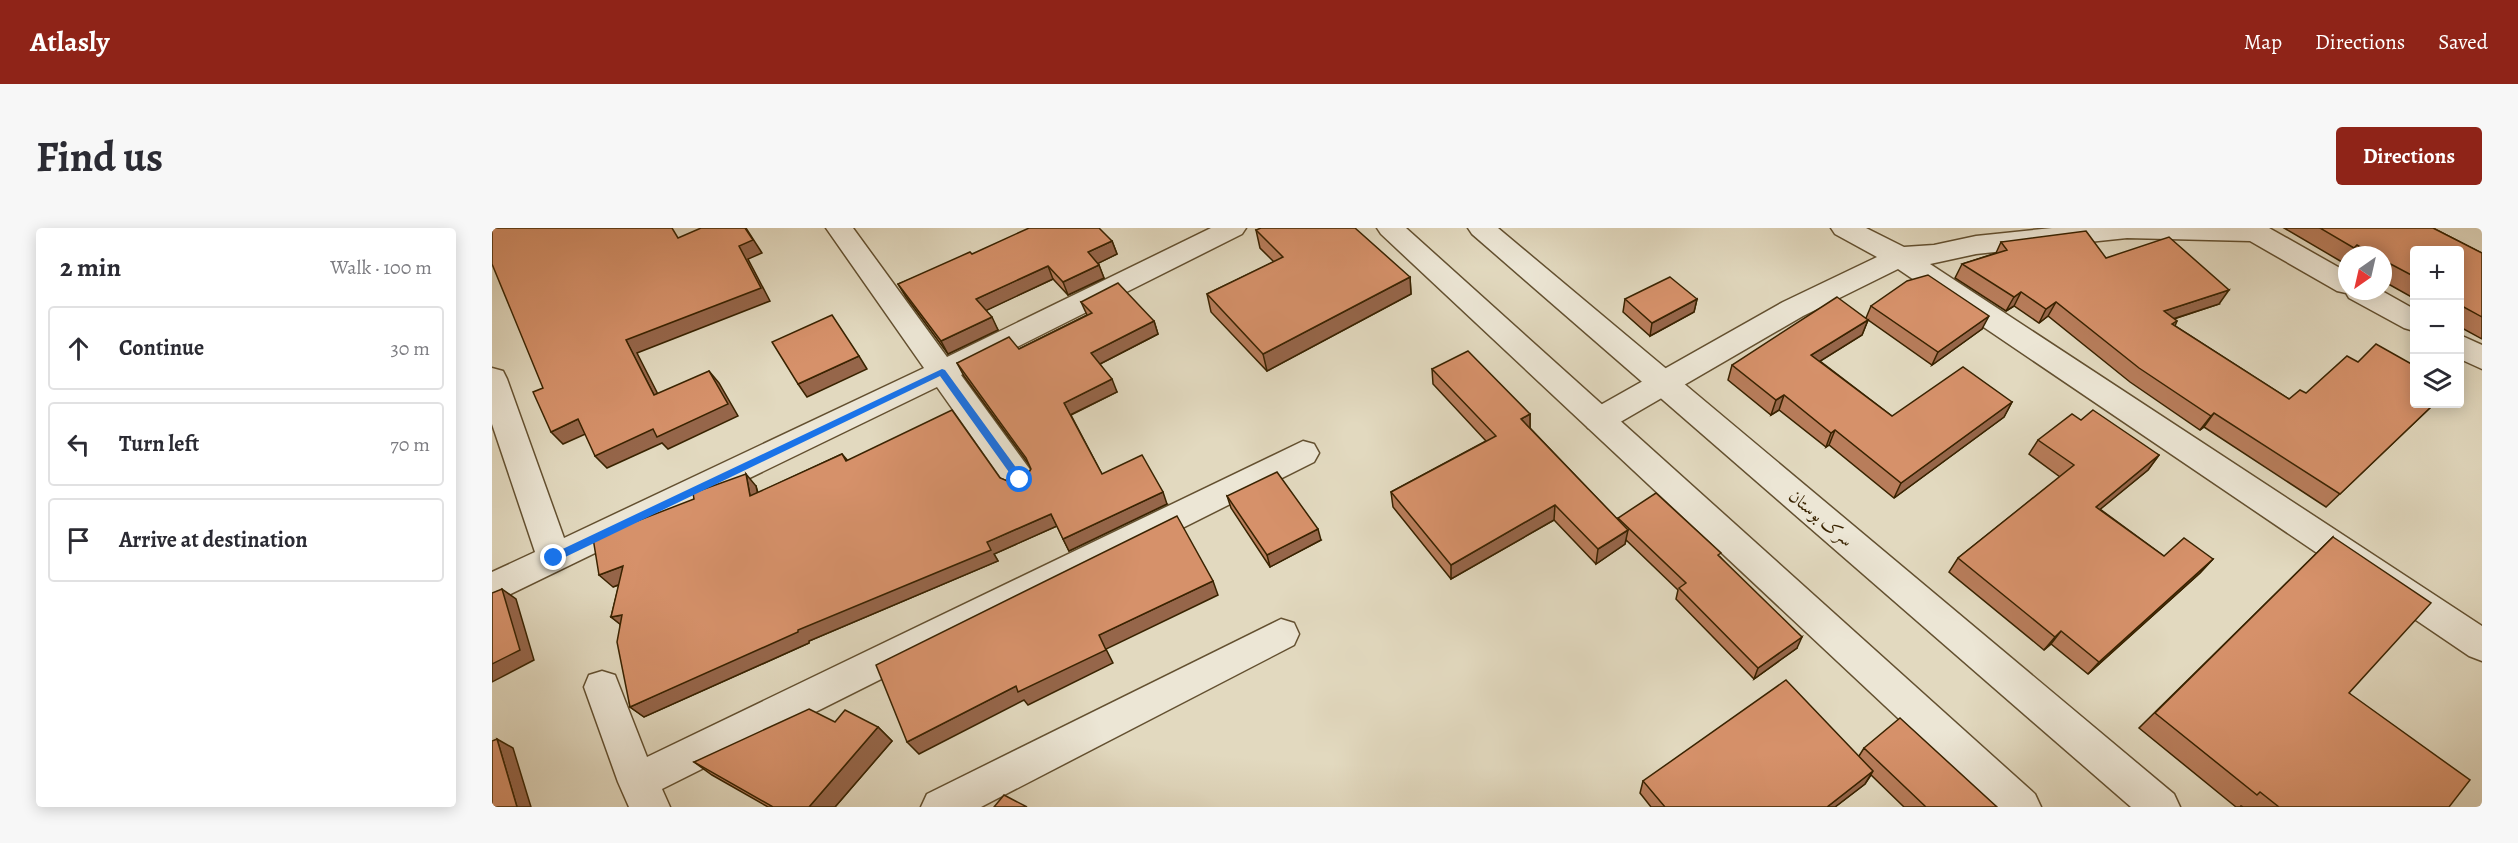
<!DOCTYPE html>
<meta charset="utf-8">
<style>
body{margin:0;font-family:Alegreya,Amiri,serif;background:#f7f7f7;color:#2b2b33}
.controls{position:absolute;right:18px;top:18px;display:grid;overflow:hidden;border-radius:6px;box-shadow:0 3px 15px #0003}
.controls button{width:54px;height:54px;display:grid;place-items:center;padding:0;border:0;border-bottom:2px solid #e1e1e2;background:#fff;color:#2b2b33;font:30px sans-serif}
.compass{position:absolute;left:1846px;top:18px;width:54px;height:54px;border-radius:50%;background:#fff;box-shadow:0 3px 15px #0003;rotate:214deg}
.stop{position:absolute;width:18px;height:18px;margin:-14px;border:4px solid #1a73e8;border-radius:50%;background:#fff}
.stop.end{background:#1a73e8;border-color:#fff;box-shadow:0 2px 6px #0008}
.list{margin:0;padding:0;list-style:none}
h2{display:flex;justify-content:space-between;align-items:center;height:78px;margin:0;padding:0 24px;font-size:26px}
h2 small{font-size:20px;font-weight:400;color:#7c7c81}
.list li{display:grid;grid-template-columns:39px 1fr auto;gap:18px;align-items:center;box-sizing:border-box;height:84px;margin:0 12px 12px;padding:0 12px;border:2px solid #e1e1e2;border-radius:6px}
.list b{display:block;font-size:22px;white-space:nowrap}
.list em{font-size:20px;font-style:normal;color:#7c7c81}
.icon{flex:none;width:33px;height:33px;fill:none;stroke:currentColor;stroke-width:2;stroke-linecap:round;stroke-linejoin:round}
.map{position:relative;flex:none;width:1990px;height:579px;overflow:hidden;border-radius:6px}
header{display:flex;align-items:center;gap:36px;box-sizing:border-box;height:84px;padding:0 30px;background:#8f2418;color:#fff}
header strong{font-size:28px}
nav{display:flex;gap:33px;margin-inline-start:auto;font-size:21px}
.intro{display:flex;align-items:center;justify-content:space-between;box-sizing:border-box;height:144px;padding:0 36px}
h1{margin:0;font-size:42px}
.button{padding:15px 27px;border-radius:6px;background:#8f2418;color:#fff;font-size:21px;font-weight:700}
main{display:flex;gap:36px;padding:0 36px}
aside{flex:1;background:#fff;border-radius:6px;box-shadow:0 3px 15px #0003}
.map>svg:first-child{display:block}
</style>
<header>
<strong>Atlasly</strong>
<nav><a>Map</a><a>Directions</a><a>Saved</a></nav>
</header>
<div class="intro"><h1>Find us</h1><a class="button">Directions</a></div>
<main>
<aside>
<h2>2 min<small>Walk · 100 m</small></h2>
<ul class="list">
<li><svg class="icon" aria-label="ahead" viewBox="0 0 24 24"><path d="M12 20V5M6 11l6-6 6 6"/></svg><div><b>Continue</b></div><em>30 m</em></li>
<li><svg class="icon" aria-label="left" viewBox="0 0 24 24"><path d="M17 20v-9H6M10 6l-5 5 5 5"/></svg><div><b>Turn left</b></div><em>70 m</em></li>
<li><svg class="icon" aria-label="arrive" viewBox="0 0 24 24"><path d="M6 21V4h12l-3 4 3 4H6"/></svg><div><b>Arrive at destination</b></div></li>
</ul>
</aside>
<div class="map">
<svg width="1990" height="579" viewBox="0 0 1990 579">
<rect width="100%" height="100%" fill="#e2d9bf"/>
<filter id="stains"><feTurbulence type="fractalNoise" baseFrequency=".00333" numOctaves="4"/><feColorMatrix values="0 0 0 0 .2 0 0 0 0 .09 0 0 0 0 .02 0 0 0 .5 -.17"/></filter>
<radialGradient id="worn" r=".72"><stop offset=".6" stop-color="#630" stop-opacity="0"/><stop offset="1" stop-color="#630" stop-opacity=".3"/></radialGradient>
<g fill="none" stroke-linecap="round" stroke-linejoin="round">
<defs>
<g id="minor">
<polygon points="334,0 361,0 455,129 719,0 754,0 750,6 469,147 539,243 544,252 539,261 528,265 517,261 445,159 0,375 0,344 43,324 0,196 0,140 11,143 15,151 72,310 432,140"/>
<polygon points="1339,0 1374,0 1412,19 1442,17 1484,8 1560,0 1777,0 1855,44 1855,63 1890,63 1922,81 1922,103 1912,100 1857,70 1854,65 1845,63 1758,13 1635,10 1484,26 1438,36 1990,398 1990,433 1977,428 1406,41 1311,88 1118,200 1107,204 1096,200 1092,192 1096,184 1291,74 1385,29 1343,6"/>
<polygon points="1968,107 1990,117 1990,141 1968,131"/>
<polygon points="811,213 822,216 827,225 822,234 170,561 178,579 137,579 126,554 92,459 97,447 110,443 123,447 155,529"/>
<polygon points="789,391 802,395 807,406 802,417 489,579 429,579 435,566"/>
</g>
<g id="tertiary">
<polygon points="885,0 914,0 1543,566 1549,579 1501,579 889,6"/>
<polygon points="976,0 1006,0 1682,566 1688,579 1639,579 980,6"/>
</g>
</defs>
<use href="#minor" stroke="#635030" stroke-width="3"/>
<use href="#tertiary" stroke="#635030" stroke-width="3"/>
<use href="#minor" fill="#ece6d5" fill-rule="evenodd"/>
<use href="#tertiary" fill="#ece6d5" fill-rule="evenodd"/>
</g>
<g fill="#b87d5b" stroke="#392301" stroke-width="1.5">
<polygon points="1792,0 1941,0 1990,25 1990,111 1968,99 1968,22 1923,22 1923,71 1891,53 1891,27 1855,27 1855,34 1853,32 1850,34"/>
<polygon points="764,2 918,49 919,66 775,143 719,84 715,66 782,34 768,20"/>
<polygon points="620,13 625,26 606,35 612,50 576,67 561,51 494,82 506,102 456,126 414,69 406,56 480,26"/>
<polygon points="1509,14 1614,30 1727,76 1682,91 1685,93 1683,98 1797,171 1814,165 1942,176 1834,279 1712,199 1708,202 1638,154 1556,88 1547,95 1522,78 1514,83 1463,50 1470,36 1504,25"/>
<polygon points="1133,71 1205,71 1202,84 1158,108 1131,84"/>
<polygon points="589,74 662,93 666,106 608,136 625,164 579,187 610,246 675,276 577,323 565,298 502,326 506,333 317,413 317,415 152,489 138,479 128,396 119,389 127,357 121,359 202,271 264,258 266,265 350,226 356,233 508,250 520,255 533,251 539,241 538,238 472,148 465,135 527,121 595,87"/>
<polygon points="1379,78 1490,101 1440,137 1376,92 1370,107 1328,133 1400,188 1520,174 1512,189 1402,270 1337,217 1334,219 1287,182 1279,187 1236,152 1240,137 1374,90"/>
<polygon points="940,141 1038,186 1038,200 1126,292 1126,290 1228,329 1305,420 1262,451 1184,371 1186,362 1134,312 1133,316 1104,336 1062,292 959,351 901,279 899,264 994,213 941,156"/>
<polygon points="1589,192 1667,227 1656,242 1608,281 1672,328 1721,331 1708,345 1596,446 1559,416 1552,422 1457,344 1466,330 1568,249 1537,226 1546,212"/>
<polygon points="735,268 829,312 778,339 739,280"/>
<polygon points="1841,309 1857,465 1957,579 1751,579 1749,578 1748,579 1744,579 1647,500"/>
<polygon points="343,494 386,499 400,513 343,579 276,579 220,547 202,534"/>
<polygon points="1372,520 1505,579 1412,579 1379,547 1373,556 1343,579 1159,579 1148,565 1151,553 1367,528"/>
</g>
<g fill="#96664a" stroke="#392301" stroke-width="1.5">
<polygon points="254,0 270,25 256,31 278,73 145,125 173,180 162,167 134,112 247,18"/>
<polygon points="620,13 625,26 601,38 596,24"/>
<polygon points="607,37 612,50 576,67 571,54"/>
<polygon points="556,38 561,51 491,84 484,71"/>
<polygon points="918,49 919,66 775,143 771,126"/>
<polygon points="1737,62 1727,76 1662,97 1672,83"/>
<polygon points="1529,64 1522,78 1514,83 1522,69"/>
<polygon points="1205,71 1202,84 1158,108 1160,95"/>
<polygon points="1564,74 1556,88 1547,95 1554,81"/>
<polygon points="1497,88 1490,101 1440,137 1446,124"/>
<polygon points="500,89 506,102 456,126 449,113"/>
<polygon points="1376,92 1370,107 1314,142 1319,127"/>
<polygon points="662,93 666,106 604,138 599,125"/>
<polygon points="367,128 375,141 315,169 306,156"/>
<polygon points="217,143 227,155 246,188 176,221 170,215 115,240 103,228"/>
<polygon points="620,151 625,164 578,187 572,175"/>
<polygon points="1292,167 1287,182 1279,187 1284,172"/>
<polygon points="1520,174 1512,189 1402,270 1409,255"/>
<polygon points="1722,185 1712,199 1708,202 1719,188"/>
<polygon points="1038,186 1038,201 1029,191"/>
<polygon points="86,191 98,204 71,216 59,204"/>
<polygon points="1343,202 1337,217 1334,219 1339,205"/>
<polygon points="1667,227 1656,242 1594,293 1604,279"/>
<polygon points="254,246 264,258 269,281 258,268"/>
<polygon points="671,264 675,276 577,323 571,311"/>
<polygon points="1063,277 1062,292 959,351 959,337"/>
<polygon points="559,286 565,298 502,326 506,333 317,413 317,415 152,489 138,479 495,314"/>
<polygon points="826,301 829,312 778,339 775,327"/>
<polygon points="1136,302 1133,316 1104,336 1106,321"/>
<polygon points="1721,331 1708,345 1596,446 1607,434"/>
<polygon points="131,338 144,350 121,359 107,347"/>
<polygon points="721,353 726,367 614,421 621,435 536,477 532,472 427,526 415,514 524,458 607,407"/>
<polygon points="10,361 24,371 42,432 0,454 0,436"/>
<polygon points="130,387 133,400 119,389"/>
<polygon points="1569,403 1559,416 1552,422 1563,409"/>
<polygon points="1310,409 1305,420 1262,451 1266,440"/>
<polygon points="386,499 400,513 343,579 317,579"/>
<polygon points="5,511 21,520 39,579 25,579"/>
<polygon points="1381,543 1373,556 1343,579 1335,579"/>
</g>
<g fill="#d6916a" stroke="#392301" stroke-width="1.5">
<polygon points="0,0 180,0 186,10 209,0 253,0 261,12 247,18 269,60 134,112 162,167 217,143 236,176 165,209 161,201 103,228 86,191 59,204 41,164 51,160 0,36"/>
<polygon points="537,0 607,0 620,13 596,24 607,37 571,54 556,38 484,71 500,89 449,113 406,56 478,24 480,26"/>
<polygon points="769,0 863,0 918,49 771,126 715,66 791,29 764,2"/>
<polygon points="1828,0 1941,0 1990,25 1990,89 1968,77 1968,22 1923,22 1923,49 1891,32 1891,27 1882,27 1865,17 1862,20"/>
<polygon points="1594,3 1614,30 1677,9 1737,62 1672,83 1685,93 1680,96 1797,171 1808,162 1814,165 1855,128 1866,134 1884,116 1923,138 1923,176 1942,176 1848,266 1722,185 1719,188 1647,140 1564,74 1554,81 1529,64 1522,69 1470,36 1515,22 1509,14"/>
<polygon points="1436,47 1497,88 1446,124 1379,78 1415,53"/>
<polygon points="1178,49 1205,71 1160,95 1133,71"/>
<polygon points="626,55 662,93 599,125 620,151 572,175 610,246 650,227 671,264 571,311 559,286 495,314 499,322 306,402 306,404 138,479 125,414 130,387 119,389 131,338 107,347 101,310 202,271 201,265 254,246 258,268 350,226 354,233 460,182 508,250 520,255 533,251 539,241 534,230 465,135 517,109 527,121 600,85 589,74"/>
<polygon points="1345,69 1376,92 1319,127 1400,188 1471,139 1520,174 1409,255 1343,202 1339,205 1292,167 1284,172 1240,137"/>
<polygon points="340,87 367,128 306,156 280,114"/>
<polygon points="976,123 1038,186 1029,191 1136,302 1106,321 1063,277 959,337 899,264 1004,208 940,141"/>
<polygon points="1601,182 1667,227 1604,279 1672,328 1692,310 1721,331 1607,434 1569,403 1563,409 1466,330 1582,237 1546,212 1580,186 1589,192"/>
<polygon points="785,244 826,301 775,327 735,268"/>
<polygon points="1164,265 1229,325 1226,327 1310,409 1266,440 1187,360 1194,355 1126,290"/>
<polygon points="685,288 721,353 607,407 614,422 526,464 524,458 415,514 384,437"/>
<polygon points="1841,309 1939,375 1857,465 1978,552 1957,579 1787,579 1768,564 1765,567 1663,485"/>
<polygon points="10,361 28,422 0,436 0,365"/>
<polygon points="1294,452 1381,543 1335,579 1173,579 1151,553"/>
<polygon points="317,481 343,494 353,482 386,499 317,579 281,579 202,534"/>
<polygon points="1408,490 1505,579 1434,579 1372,520"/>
<polygon points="5,511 25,579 0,579 0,513"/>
<polygon points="512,567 535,579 502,579"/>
</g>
<polygon fill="#1a73e8" points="450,141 453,142 531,249 531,254 524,254 448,148 65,333 62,334 56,330 58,327"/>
<g text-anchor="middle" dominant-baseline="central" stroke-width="6" stroke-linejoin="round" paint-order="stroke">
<g font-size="18" fill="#392301" stroke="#ece6d5">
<text transform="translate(1329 290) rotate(40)">سرک بوستان</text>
</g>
</g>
<rect width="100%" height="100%" filter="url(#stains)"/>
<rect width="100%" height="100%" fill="url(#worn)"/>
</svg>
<div class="controls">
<button>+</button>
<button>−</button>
<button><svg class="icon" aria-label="layers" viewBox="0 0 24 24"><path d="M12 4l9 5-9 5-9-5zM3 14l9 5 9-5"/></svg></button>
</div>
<svg class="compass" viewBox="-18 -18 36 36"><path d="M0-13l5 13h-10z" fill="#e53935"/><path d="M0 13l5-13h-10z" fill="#7c7c81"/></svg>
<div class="stop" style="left:528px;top:252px"></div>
<div class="stop end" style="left:62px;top:330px"></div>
</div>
</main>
